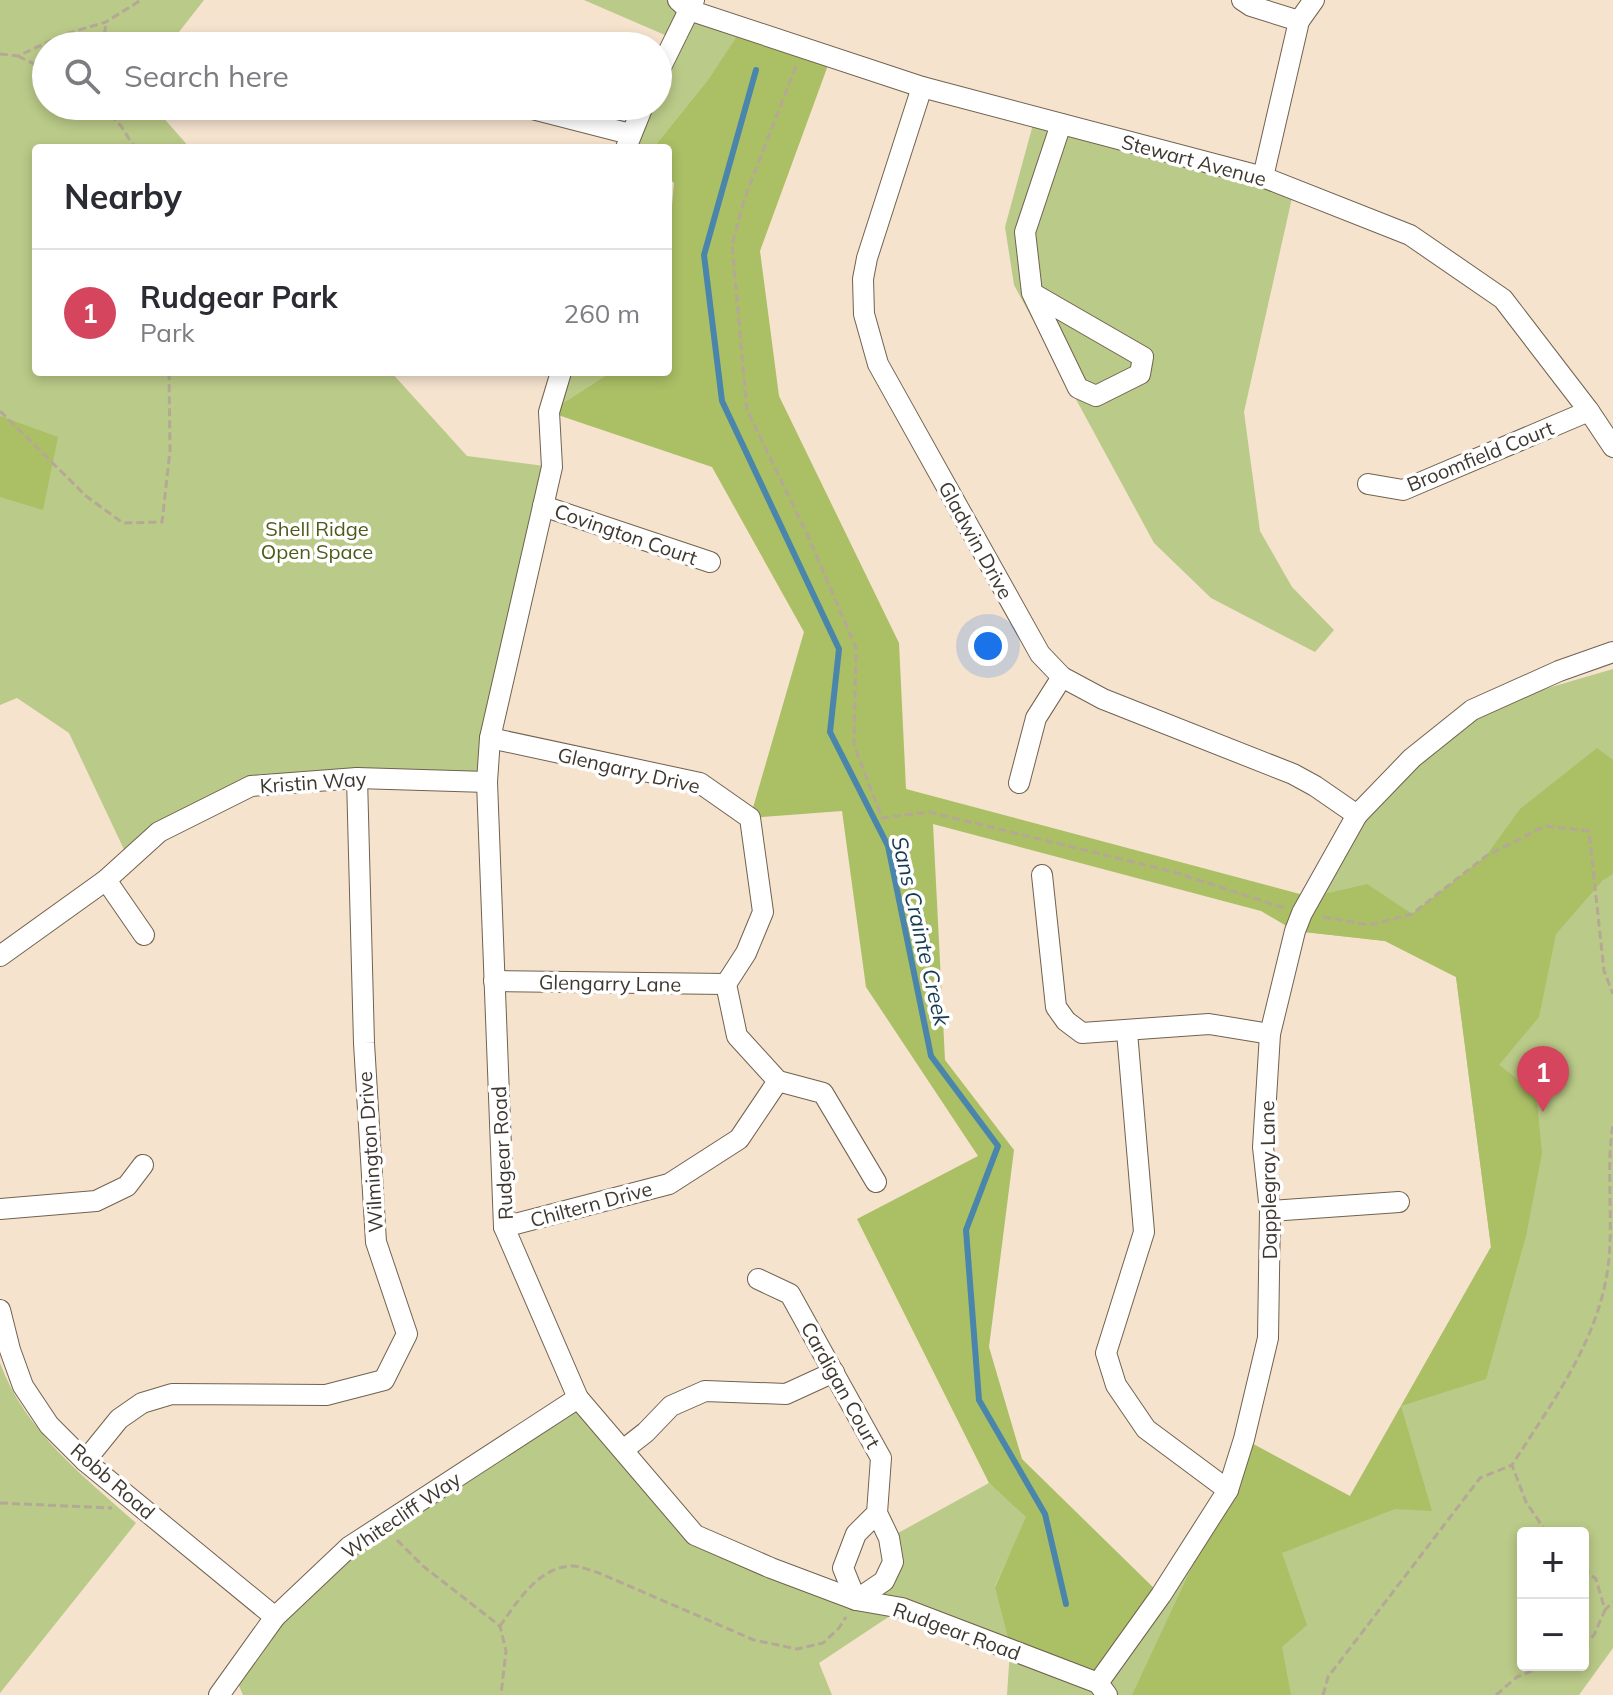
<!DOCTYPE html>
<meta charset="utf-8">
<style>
body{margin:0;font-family:Mulish,sans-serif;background:#f2f2f3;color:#2b2b33}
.controls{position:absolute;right:24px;bottom:24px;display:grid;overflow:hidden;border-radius:8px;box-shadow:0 4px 12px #0003}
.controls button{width:72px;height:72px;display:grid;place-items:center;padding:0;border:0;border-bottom:2px solid #e1e1e2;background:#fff;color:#2b2b33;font:40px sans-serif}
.you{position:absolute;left:988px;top:646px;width:28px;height:28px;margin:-20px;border:6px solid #fff;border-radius:50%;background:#1a73e8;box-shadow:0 0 0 12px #1a73e833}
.badge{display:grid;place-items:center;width:52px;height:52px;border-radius:50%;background:#d5455d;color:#fff;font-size:26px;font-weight:700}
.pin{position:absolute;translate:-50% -66px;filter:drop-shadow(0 2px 4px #0008)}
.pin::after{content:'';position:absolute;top:42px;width:28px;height:24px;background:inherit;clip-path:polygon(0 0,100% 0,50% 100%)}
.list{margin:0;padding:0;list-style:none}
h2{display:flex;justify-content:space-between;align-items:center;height:104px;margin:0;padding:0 32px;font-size:34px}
h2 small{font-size:26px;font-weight:400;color:#7c7c81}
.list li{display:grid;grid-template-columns:52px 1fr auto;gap:24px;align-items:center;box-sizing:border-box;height:128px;padding:0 32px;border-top:2px solid #e1e1e2}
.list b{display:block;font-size:30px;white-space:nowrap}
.list p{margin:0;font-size:26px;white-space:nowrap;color:#7c7c81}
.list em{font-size:26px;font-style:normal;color:#7c7c81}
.icon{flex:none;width:44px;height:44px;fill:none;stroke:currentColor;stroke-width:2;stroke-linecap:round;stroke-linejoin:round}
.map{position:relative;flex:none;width:1613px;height:1695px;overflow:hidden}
.search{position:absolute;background:#fff;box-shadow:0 4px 12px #0003;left:32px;top:32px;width:640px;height:88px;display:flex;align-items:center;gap:20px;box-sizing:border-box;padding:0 28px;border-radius:44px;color:#7c7c81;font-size:30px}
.panel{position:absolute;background:#fff;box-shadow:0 4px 12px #0003;left:32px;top:144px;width:640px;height:232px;border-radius:8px}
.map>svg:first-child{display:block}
</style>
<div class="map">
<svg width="1613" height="1695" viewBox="0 0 1613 1695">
<rect width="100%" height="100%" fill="#f5e3ce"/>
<g fill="#baca88" fill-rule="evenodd">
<polygon points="0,0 204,0 168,46 46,46 46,106 153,106 190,148 36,148 36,372 391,372 467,456 552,467 487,782 251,786 129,860 69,733 17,698 0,705"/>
<polygon points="584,0 694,0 742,28 707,81 653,148 626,148 643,106 658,106 658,73 674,39"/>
<polygon points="1035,117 1294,189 1244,412 1260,531 1292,587 1334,630 1315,652 1211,598 1154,543 1014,285 1005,227"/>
<polygon points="561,372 611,372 549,412"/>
<path d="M1613 669V1648L1579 1695H1007L1010 1649 902 1608 819 1663 832 1695H243L234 1674 349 1547 578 1398 695 1535 856 1600 884 1580 889 1538 989 1483 1027 1517 995 1586 1098 1683 1228 1490 1350 1496 1491 1247 1456 977 1385 941 1295 931 1357 815 1472 710ZM1523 1533H1583V1665H1523Z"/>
<path d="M0 1363C25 1431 83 1476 136 1523L0 1693Z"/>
</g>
<g fill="#abbf65">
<polygon points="742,28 831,57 760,251 779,396 899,643 906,789 1311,897 1367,884 1412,914 1486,856 1520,809 1597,748 1613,760 1613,874 1603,880 1556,934 1539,1017 1499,1065 1536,1093 1542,1153 1526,1236 1486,1379 1401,1406 1432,1511 1395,1509 1282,1553 1307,1625 1282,1647 1291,1695 1132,1695 1228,1490 1244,1439 1350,1496 1491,1247 1456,977 1385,941 1295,931 1261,911 933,824 945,1060 1014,1150 989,1347 1022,1459 1161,1595 1098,1683 1011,1649 995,1587 1026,1517 989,1483 857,1219 978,1156 866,987 842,811 750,818 804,632 712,467 549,412 611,372 668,372 668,249 674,183 668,177 668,148 653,148 707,81"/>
<polygon points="0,416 58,437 43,510 0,497"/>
</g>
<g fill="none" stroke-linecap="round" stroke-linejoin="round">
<polyline stroke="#4a86ab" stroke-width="6" points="756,70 704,255 722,401 839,649 830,732 888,846 931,1056 998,1146 966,1230 979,1400 1045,1514 1066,1604"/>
<defs>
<g id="minor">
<polyline points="678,0 689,10 922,87 1263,177 1410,235 1503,299 1589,411 1613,447"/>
<polyline points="1242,0 1251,6 1299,21"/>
<polyline points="658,73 694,0"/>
<polyline points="922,87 867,258 863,279 864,314 878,364 1040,654 1062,677 1103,699 1293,774 1315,786 1357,815"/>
<polyline points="521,106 630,134"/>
<polyline points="626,148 643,106"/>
<polyline points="1263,177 1299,21 1314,0"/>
<polyline points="1032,293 1143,357 1140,374 1096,396 1078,388 1032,293 1025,232 1061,124"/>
<polyline points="561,372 549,412 552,467 490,738 487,782 504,1227 578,1398 695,1535 771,1568 856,1600 902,1608 1098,1683 1107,1695"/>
<polyline points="1368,484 1403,490 1589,411"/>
<polyline points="543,506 710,562"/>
<polyline points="490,738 700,783 750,818 763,912 746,953 726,984 737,1036 778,1081 823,1093 876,1182"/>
<polyline points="1019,783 1036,718 1062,677"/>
<polyline points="1042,875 1056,1007 1066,1021 1082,1033 1209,1024 1270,1034"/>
<polyline points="106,880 144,935"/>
<polyline points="0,956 106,880 159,832 251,786 357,778 487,782"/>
<polyline points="494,981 726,984"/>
<polyline points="1127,1032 1144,1232 1106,1353 1116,1385 1146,1429 1228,1490"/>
<polyline points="0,1209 96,1201 127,1186 143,1165"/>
<polyline points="1270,1211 1399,1202"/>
<polyline points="504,1227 669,1184 739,1139 778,1081"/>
<polyline points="758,1279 790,1294 881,1458 877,1513 889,1538 893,1562 884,1581 856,1600 843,1568 856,1534 877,1513"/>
<polyline points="0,1310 10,1350 23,1386 49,1425 85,1461 275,1617"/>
<polyline points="623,1450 646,1432 671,1406 705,1391 786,1394 834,1372"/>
<polyline points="85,1461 119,1419 142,1403 172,1394 326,1395 384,1380 407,1334 376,1242 364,1043 357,778"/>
<polyline points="1098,1683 1161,1595 1228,1490 1244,1439 1268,1338 1270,1211 1263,1147 1270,1034 1295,931 1302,913 1357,815 1412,758 1472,710 1559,671 1613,652"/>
<polyline points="219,1695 275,1617 349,1547 578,1398"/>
</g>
</defs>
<use href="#minor" stroke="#71624f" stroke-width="22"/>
<g stroke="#b6a897" stroke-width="3" stroke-dasharray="8 4" stroke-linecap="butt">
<polyline points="103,46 106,22"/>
<polyline points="0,54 18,56 65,34 106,22 141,0"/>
<polyline points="18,56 46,70"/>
<polyline points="796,66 744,200 732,245 747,410 808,536 856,648 854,745 882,818 929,812 1174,872 1284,908"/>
<polyline points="102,106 121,126 135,148"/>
<polyline points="0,411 86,496 123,523 162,522 170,451 169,372"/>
<polyline points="1323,917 1370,925 1412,914 1486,856 1545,826 1589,831 1604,971 1613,994"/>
<polyline points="0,1503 112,1508"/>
<path d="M1547 1533 1526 1502 1512 1465C1553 1401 1602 1336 1609 1258 1613 1213 1606 1168 1613 1124"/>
<polyline points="397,1540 423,1566 500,1626 506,1651 501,1695"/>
<polyline points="1583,1568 1596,1579 1605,1610 1613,1602"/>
<path d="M500 1626C517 1602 539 1566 573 1566 581 1566 591 1571 599 1573L754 1640 797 1649 823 1643 839 1628 846 1617"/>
<polyline points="1583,1646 1594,1635 1605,1610"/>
<polyline points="1323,1695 1328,1677 1480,1478 1512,1465"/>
<polyline points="1496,1695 1517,1677 1546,1665"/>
</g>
<use href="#minor" stroke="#fff" stroke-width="20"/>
</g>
<g text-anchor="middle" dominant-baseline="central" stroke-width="7" stroke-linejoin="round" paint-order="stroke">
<g font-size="20" fill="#3f3830" stroke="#fff">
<text transform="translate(1194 160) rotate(15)">Stewart Avenue</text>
<text transform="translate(1480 456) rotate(-22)">Broomfield Court</text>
<text transform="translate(626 534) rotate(19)">Covington Court</text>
<text transform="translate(976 540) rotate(61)">Gladwin Drive</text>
<text transform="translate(629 770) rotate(13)">Glengarry Drive</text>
<text transform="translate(313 782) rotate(-4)">Kristin Way</text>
<text transform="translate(610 983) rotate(1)">Glengarry Lane</text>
<text transform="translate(370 1152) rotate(-94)">Wilmington Drive</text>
<text transform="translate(502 1153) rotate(-93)">Rudgear Road</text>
<text transform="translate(1268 1180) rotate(-91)">Dapplegray Lane</text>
<text transform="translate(591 1204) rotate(-15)">Chiltern Drive</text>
<text transform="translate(841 1385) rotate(61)">Cardigan Court</text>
<text transform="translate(113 1481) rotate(41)">Robb Road</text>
<text transform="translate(401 1515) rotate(-34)">Whitecliff Way</text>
<text transform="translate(957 1631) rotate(20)">Rudgear Road</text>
</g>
<g font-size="20" fill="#4d5a19" stroke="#fff">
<text x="317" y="528">Shell Ridge<tspan x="317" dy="23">Open Space</tspan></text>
</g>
<g font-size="22" font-style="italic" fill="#153b52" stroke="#fff">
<text transform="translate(921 931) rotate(77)">Sans Crainte Creek</text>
</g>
</g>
</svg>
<div class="controls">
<button>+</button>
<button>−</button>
</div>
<div class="you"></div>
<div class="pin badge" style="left:1543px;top:1112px">1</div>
<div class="search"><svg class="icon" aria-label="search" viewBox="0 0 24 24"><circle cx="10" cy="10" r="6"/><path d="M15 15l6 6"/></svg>Search here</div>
<section class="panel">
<h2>Nearby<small></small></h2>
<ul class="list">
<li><span class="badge">1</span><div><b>Rudgear Park</b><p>Park</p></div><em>260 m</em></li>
</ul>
</section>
</div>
